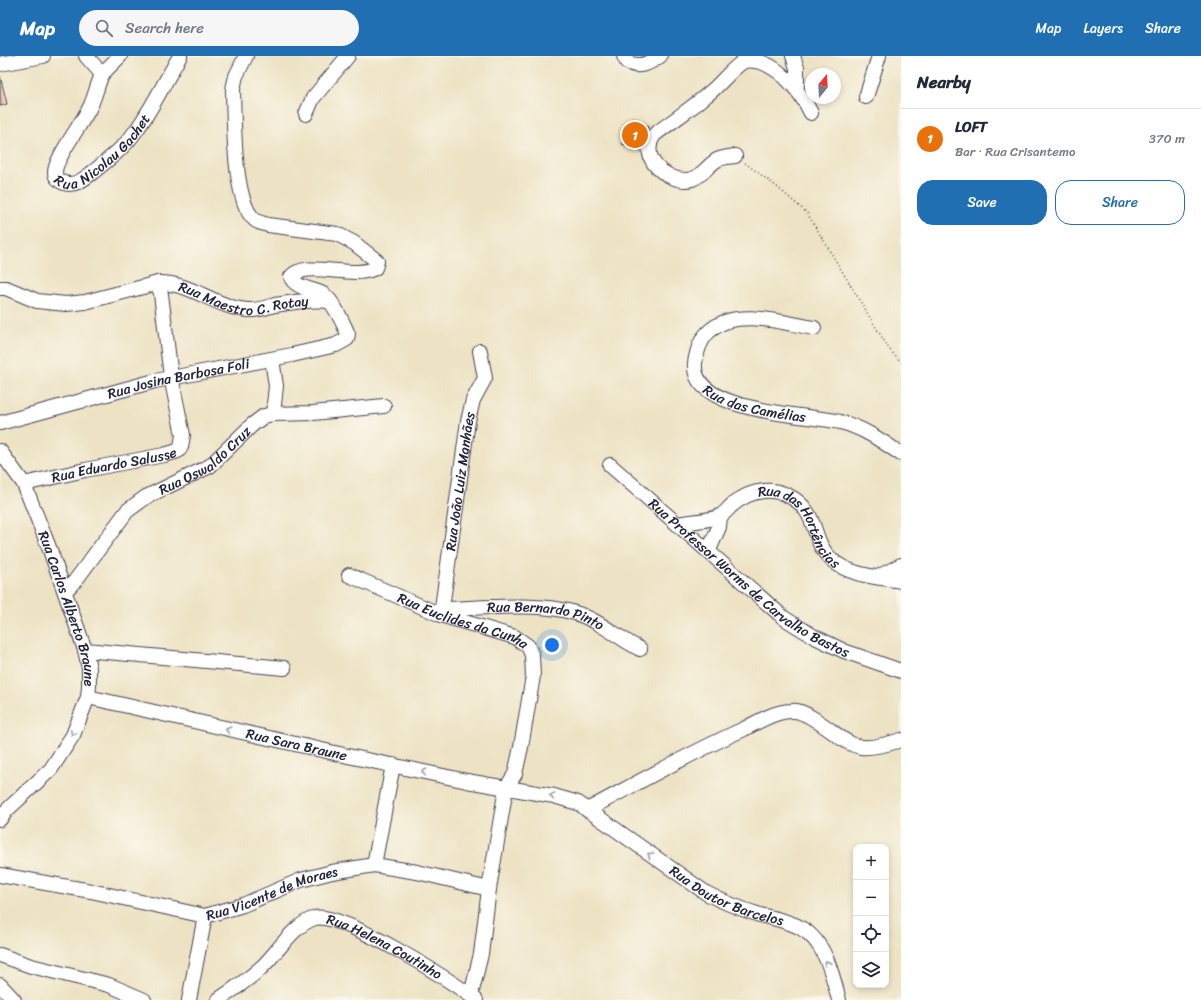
<!DOCTYPE html>
<meta charset="utf-8">
<style>
body{margin:0;font-family:Sriracha,sans-serif;background:#f6f6f7;color:#1f2937}
.controls{position:absolute;right:12px;bottom:12px;display:grid;overflow:hidden;border-radius:8px;box-shadow:0 2px 6px #0003}
.controls button{width:36px;height:36px;display:grid;place-items:center;padding:0;border:0;border-bottom:1px solid #e0e1e3;background:#fff;color:#1f2937;font:20px sans-serif}
.compass{position:absolute;left:805px;top:12px;width:36px;height:36px;border-radius:50%;background:#fff;box-shadow:0 2px 6px #0003;rotate:18deg}
.you{position:absolute;left:552px;top:589px;width:14px;height:14px;margin:-10px;border:3px solid #fff;border-radius:50%;background:#1a73e8;box-shadow:0 0 0 6px #1a73e833}
.badge{display:grid;place-items:center;width:26px;height:26px;border-radius:50%;background:#1f6fb2;color:#fff;font-size:13px;font-weight:700}
.pin{position:absolute;translate:-50% -50%;border:2px solid #fff;box-shadow:0 1px 4px #0006}
.list{margin:0;padding:0;list-style:none}
h2{display:flex;justify-content:space-between;align-items:center;height:52px;margin:0;padding:0 16px;font-size:17px}
h2 small{font-size:13px;font-weight:400;color:#747a83}
.list li{display:grid;grid-template-columns:26px 1fr auto;gap:12px;align-items:center;box-sizing:border-box;height:60px;padding:0 16px;border-top:1px solid #e0e1e3}
.list b{display:block;font-size:15px;white-space:nowrap}
.list p{margin:0;font-size:13px;white-space:nowrap;color:#747a83}
.list em{font-size:13px;font-style:normal;color:#747a83}
.actions{display:flex;gap:8px;padding:12px 16px}
.actions a{flex:1;padding:9px 0;border:1px solid #1f6fb2;border-radius:16px;text-align:center;font-size:14px;color:#1f6fb2}
.actions .main{background:#1f6fb2;color:#fff}
.icon{flex:none;width:22px;height:22px;fill:none;stroke:currentColor;stroke-width:2;stroke-linecap:round;stroke-linejoin:round}
.map{position:relative;flex:none;width:901px;height:944px;overflow:hidden}
header{display:flex;align-items:center;gap:24px;box-sizing:border-box;height:56px;padding:0 20px;background:#1f6fb2;color:#fff}
header strong{font-size:19px}
nav{display:flex;gap:22px;margin-inline-start:auto;font-size:14px}
.search{width:280px;height:36px;background:#f6f6f7;display:flex;align-items:center;gap:10px;box-sizing:border-box;padding:0 14px;border-radius:22px;color:#747a83;font-size:15px}
main{display:flex}
aside{flex:1;background:#fff}
.map>svg:first-child{display:block}
</style>
<header>
<strong>Map</strong>
<div class="search"><svg class="icon" aria-label="search" viewBox="0 0 24 24"><circle cx="10" cy="10" r="6"/><path d="M15 15l6 6"/></svg>Search here</div>
<nav><a>Map</a><a>Layers</a><a>Share</a></nav>
</header>
<main>
<div class="map">
<svg width="901" height="944" viewBox="0 0 901 944">
<rect width="100%" height="100%" fill="#fbf7ec"/>
<filter id="ink" filterUnits="userSpaceOnUse"><feTurbulence type="fractalNoise" baseFrequency=".025" numOctaves="2"/><feDisplacementMap in="SourceGraphic" scale="8" xChannelSelector="R" yChannelSelector="G"/><feConvolveMatrix kernelMatrix="1 2 1 2 8 2 1 2 1" color-interpolation-filters="sRGB"/></filter>
<filter id="wash" filterUnits="userSpaceOnUse"><feTurbulence type="fractalNoise" baseFrequency=".012" numOctaves="4" result="noise"/><feDisplacementMap in="SourceGraphic" scale="16" xChannelSelector="R" yChannelSelector="G"/><feGaussianBlur stdDeviation="0.9" result="paint"/><feColorMatrix in="noise" values="0 0 0 0 0 0 0 0 0 0 0 0 0 0 0 0 0 1.4 0 .05"/><feComposite in="paint" operator="in"/></filter>
<g filter="url(#wash)">
<rect width="100%" height="100%" fill="#ede3c4"/>
<g id="blocks">
<g fill="#daad95">
<polygon points="0,20 7,48 0,50"/>
<polygon points="630,66 648,71 640,94 622,88"/>
</g>
</g>
</g>
<g filter="url(#ink)">
<use href="#blocks" fill-opacity="0" stroke="#403f50" stroke-width="1"/>
<g fill="none" stroke-linecap="round" stroke-linejoin="round">
<defs>
<g id="minor">
<polyline points="86,0 102,18"/>
<path d="M624 0 627 6C639 13 650 7 660 0"/>
<polyline points="793,0 797,12 797,30"/>
<polyline points="0,8 43,0"/>
<path id="s1" d="M102 18C98 28 95 39 91 49 84 65 55 102 55 116 55 121 59 125 64 127 75 131 85 122 93 116 108 104 124 92 135 76 152 53 165 25 180 0"/>
<polyline points="102,18 120,0"/>
<polyline points="866,41 879,0"/>
<polyline points="306,58 313,42 348,0"/>
<path d="M735 100C729 101 723 101 717 104 708 109 702 120 692 123 677 127 657 116 651 102 648 93 649 86 654 79 672 65 691 53 708 38 721 28 731 13 744 5 774 0 801 36 811 57"/>
<path id="s2" d="M0 232H6L37 245 66 248 85 246 158 227C191 226 216 252 248 254 258 255 266 251 275 249 293 246 312 243 330 245"/>
<path id="s3" d="M814 272C784 267 737 252 712 273 701 281 697 293 695 307 690 357 806 358 840 366 862 371 882 385 901 398"/>
<polyline points="272,303 276,330 273,358"/>
<path id="s4" d="M0 367 155 325 292 299 336 289 347 283 348 278C342 265 334 246 323 238 314 233 294 232 291 221 305 203 354 224 375 212L377 205 354 187 337 178 268 169C263 167 257 167 254 163 233 145 234 62 233 33L236 20 246 0"/>
<path id="s5" d="M0 395 24 428 50 494 85 594 89 612V630L88 641 73 679 51 713 7 754 0 763"/>
<path id="s6" d="M610 409 784 562 813 580 844 595 901 615"/>
<path id="s7" d="M24 428 85 414 164 399 178 395 181 391 183 379 171 321 161 238 158 227"/>
<path id="s8" d="M678 468C689 465 711 465 720 460 724 458 728 453 731 450 740 442 752 436 764 435 772 434 780 436 787 439 821 455 809 484 832 504 850 520 879 521 901 525"/>
<polyline points="709,494 719,471 720,460"/>
<path id="s9" d="M349 519 441 559 515 581 528 590 532 599 533 620 521 691 515 718 506 732 489 833 481 898 471 939"/>
<polyline points="878,521 901,509"/>
<path id="s10" d="M65 535 75 525 127 455 146 441 210 410 252 369 264 360 273 358 313 357 384 350"/>
<path id="s11" d="M443 553C482 552 539 546 575 557 599 564 618 582 640 593"/>
<path id="s12" d="M441 559 468 365 473 344 485 322 480 295"/>
<polyline points="85,594 284,612"/>
<path id="s13" d="M88 641 348 700 467 725 554 740 578 747 706 837C723 846 741 853 760 859 773 862 789 865 801 872 825 885 833 920 839 944"/>
<path d="M587 754C639 726 690 697 744 673 758 666 775 655 792 655 800 654 807 659 814 663 853 688 851 700 901 684"/>
<polyline points="374,809 417,816 489,833"/>
<path id="s14" d="M0 819 91 835 205 860 243 849 301 824 332 816 374 809 393 709"/>
<polyline points="0,899 31,910 109,929 144,944"/>
<polyline points="0,929 14,944"/>
<polyline points="189,944 205,860"/>
<path id="s15" d="M218 944C233 934 249 923 262 911 278 896 293 869 315 862 340 855 455 926 476 944"/>
</g>
</defs>
<use href="#minor" stroke="#403f50" stroke-width="16"/>
<polyline stroke="#403f50" stroke-width="1.5" stroke-dasharray="1 3" stroke-linecap="butt" points="745,107 776,130 807,157 889,293 901,306"/>
<use href="#minor" stroke="#fff" stroke-width="14"/>
</g>
<defs><path id="oneway-chevron" d="M-2-3.5L2.5 0L-2 3.5" fill="none" stroke-width="1.6" stroke-linecap="round" stroke-linejoin="round"/></defs>
<g stroke="#9c9ca7">
<use href="#oneway-chevron" transform="translate(228 674) rotate(-168)"/>
<use href="#oneway-chevron" transform="translate(73 677) rotate(116)"/>
<use href="#oneway-chevron" transform="translate(424 716) rotate(-168)"/>
<use href="#oneway-chevron" transform="translate(552 740) rotate(-169)"/>
<use href="#oneway-chevron" transform="translate(650 799) rotate(-145)"/>
<use href="#oneway-chevron" transform="translate(827 907) rotate(-115)"/>
</g>
</g>
<g text-anchor="middle" dominant-baseline="central" stroke-width="3" stroke-linejoin="round" paint-order="stroke">
<g font-size="14" fill="#22223b" stroke="#fbf7ec">
<text stroke="none"><textPath href="#s1" startOffset="175">Rua Nicolau Gachet</textPath></text>
<text stroke="none"><textPath href="#s2" startOffset="252">Rua Maestro C. Rotay</textPath></text>
<text stroke="none"><textPath href="#s4" startOffset="184">Rua Josina Barbosa Foli</textPath></text>
<text stroke="none"><textPath href="#s3" startOffset="225">Rua das Camélias</textPath></text>
<text stroke="none"><textPath href="#s10" startOffset="195">Rua Oswaldo Cruz</textPath></text>
<text stroke="none"><textPath href="#s7" startOffset="92">Rua Eduardo Salusse</textPath></text>
<text stroke="none"><textPath href="#s12" startOffset="135">Rua João Luiz Manhães</textPath></text>
<text stroke="none"><textPath href="#s8" startOffset="148">Rua das Hortências</textPath></text>
<text stroke="none"><textPath href="#s6" startOffset="180">Rua Professor Worms de Carvalho Bastos</textPath></text>
<text stroke="none"><textPath href="#s5" startOffset="173">Rua Carlos Alberto Braune</textPath></text>
<text stroke="none"><textPath href="#s11" startOffset="104">Rua Bernardo Pinto</textPath></text>
<text stroke="none"><textPath href="#s9" startOffset="123">Rua Euclides da Cunha</textPath></text>
<text stroke="none"><textPath href="#s13" startOffset="214">Rua Sara Braune</textPath></text>
<text stroke="none"><textPath href="#s14" startOffset="280">Rua Vicente de Moraes</textPath></text>
<text stroke="none"><textPath href="#s13" startOffset="678">Rua Doutor Barcelos</textPath></text>
<text stroke="none"><textPath href="#s15" startOffset="204">Rua Helena Coutinho</textPath></text>
</g>
</g>
</svg>
<div class="controls">
<button>+</button>
<button>−</button>
<button><svg class="icon" aria-label="locate" viewBox="0 0 24 24"><circle cx="12" cy="12" r="6"/><path d="M12 2v4M12 18v4M2 12h4M18 12h4"/></svg></button>
<button><svg class="icon" aria-label="layers" viewBox="0 0 24 24"><path d="M12 4l9 5-9 5-9-5zM3 14l9 5 9-5"/></svg></button>
</div>
<svg class="compass" viewBox="-18 -18 36 36"><path d="M0-13l5 13h-10z" fill="#e53935"/><path d="M0 13l5-13h-10z" fill="#747a83"/></svg>
<div class="you"></div>
<div class="pin badge" style="left:635px;top:79px;background:#e8710a">1</div>
</div>
<aside>
<h2>Nearby<small></small></h2>
<ul class="list">
<li><span class="badge" style="background:#e8710a">1</span><div><b>LOFT</b><p>Bar · Rua Crisantemo</p></div><em>370 m</em></li>
</ul>
<div class="actions"><a class="main">Save</a><a>Share</a></div>
</aside>
</main>
